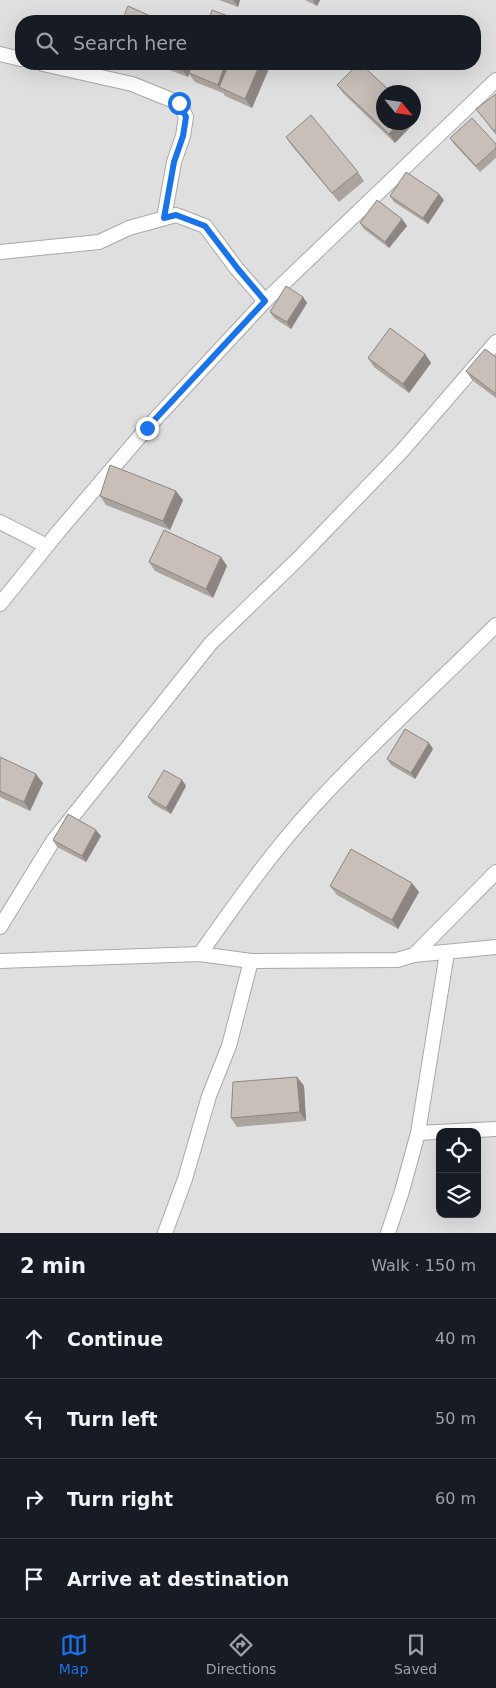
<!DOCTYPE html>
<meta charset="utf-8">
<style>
body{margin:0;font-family:"DejaVu Sans",sans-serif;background:#20242c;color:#f1f3f6}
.controls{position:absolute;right:15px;bottom:15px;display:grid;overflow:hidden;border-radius:10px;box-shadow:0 5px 20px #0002}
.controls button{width:45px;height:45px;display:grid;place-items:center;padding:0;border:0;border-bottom:1px solid #363941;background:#171b24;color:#f1f3f6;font:25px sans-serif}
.compass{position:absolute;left:376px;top:85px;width:45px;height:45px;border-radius:50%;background:#171b24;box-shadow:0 5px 20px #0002;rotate:119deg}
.stop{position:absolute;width:15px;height:15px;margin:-11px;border:4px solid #1a73e8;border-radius:50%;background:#fff}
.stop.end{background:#1a73e8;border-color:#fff;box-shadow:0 1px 5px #0008}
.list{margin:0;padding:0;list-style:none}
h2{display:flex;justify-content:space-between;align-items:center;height:65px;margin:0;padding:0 20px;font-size:21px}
h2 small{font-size:16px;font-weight:400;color:#9ea1a6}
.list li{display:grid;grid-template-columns:32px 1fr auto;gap:15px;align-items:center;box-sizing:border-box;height:80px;padding:0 20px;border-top:1px solid #363941}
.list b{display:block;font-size:19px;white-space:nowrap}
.list em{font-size:16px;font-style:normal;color:#9ea1a6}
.icon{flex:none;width:28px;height:28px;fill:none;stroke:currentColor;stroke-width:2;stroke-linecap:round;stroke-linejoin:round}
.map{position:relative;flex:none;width:496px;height:1233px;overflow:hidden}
.search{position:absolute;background:#171b24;box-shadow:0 5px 20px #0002;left:15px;right:15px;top:15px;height:55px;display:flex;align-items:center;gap:12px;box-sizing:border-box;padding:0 18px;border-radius:20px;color:#9ea1a6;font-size:19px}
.sheet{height:385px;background:#171b24}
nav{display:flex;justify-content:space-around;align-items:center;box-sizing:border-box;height:70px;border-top:1px solid #363941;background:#171b24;font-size:14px;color:#9ea1a6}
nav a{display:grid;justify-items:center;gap:2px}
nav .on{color:#1a73e8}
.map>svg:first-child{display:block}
</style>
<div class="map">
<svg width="496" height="1233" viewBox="0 0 496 1233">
<rect width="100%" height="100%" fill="#f2efe9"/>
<path fill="#e0dfdf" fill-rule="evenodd" d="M0 0H496V1233H0ZM21 21H475V64H21ZM384 92H414V122H384ZM440 1132H477V1214H440Z"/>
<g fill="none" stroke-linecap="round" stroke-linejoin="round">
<defs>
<g id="street">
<polyline points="0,54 21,59"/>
<polyline points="43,64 132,84 179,103 186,117 183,136 174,162 164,218"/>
<polyline points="0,252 99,242 129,228 176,215 205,226 237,269 265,301"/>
<polyline points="0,522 41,543"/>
<polyline points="0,604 59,531 147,428 265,301 496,80"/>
<polyline points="0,927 53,841 211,643 299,558 402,451 496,342"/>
<path d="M200 954C236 903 271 853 313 807 371 743 435 686 496 625"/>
<polyline points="414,955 496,872"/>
<polyline points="0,961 200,954 251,961 397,960 414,955 496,947"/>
<polyline points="418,1133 496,1129"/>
<polyline points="165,1233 185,1179 209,1096 229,1046 251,961"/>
<polyline points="388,1233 402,1191 418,1133 447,953"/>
</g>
</defs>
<use href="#street" stroke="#a9a9a9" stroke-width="16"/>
<use href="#street" stroke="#fff" stroke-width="14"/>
</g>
<g fill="#aba49e">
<polygon points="219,0 240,0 238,7"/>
<polygon points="305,0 320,0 317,6"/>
<polygon points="159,64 271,64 252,108 225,96 223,93 195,82 189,74 188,77 161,67"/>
<polygon points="337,85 417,120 395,143 344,94"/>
<polygon points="496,94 496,135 476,109"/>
<polygon points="286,137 358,172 364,181 339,202 292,146"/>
<polygon points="450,138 496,144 496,158 480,172 454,144"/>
<polygon points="390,196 444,200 428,224 394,202"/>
<polygon points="402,219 407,226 389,248 364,229 360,223"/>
<polygon points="303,297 307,303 291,329 274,318 270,312"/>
<polygon points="425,354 431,363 409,393 374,367 368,358"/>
<polygon points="496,357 496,398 472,380 466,371"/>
<polygon points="100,496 183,500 170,530 106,505"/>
<polygon points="221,557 227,566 213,598 155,571 149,562"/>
<polygon points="429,743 433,749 415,779 391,765 387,759"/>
<polygon points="0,757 43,783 30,811 0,797"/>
<polygon points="182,780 186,786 171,814 153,804 148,797"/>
<polygon points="101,836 86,862 57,847 53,840"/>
<polygon points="330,886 419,892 398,929 337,895"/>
<polygon points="297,1077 304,1086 306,1121 237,1127 231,1118"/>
</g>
<g fill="#8b8681">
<polygon points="233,0 240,0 238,7"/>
<polygon points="313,0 320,0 317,6"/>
<polygon points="186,64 193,64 188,77 183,71"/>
<polygon points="225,64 235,64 220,88 218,85"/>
<polygon points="260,64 271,64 252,108 245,99"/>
<polygon points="414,115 417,120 395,143 389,134 399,122 414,122"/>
<polygon points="439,194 444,200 428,224 423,218"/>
<polygon points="402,219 407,226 389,248 385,242"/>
<polygon points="303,297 307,303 291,329 287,322"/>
<polygon points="425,354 431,363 409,393 403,384"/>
<polygon points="176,491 183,500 170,530 163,521"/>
<polygon points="221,557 227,566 213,598 206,589"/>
<polygon points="429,743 433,749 415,779 411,773"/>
<polygon points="36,774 43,783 30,811 24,802"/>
<polygon points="182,780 186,786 171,814 166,808"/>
<polygon points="96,830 101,836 86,862 82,856"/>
<polygon points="412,883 419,892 398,929 392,920"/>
<polygon points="297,1077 304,1086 306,1121 300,1112"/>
</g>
<g fill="#c7bfb8" stroke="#8b8681">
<polygon points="128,6 157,19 156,21 122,21"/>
<polygon points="212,10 241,21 208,21"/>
<polygon points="164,64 186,64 183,71"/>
<polygon points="192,64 225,64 218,85 189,73"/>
<polygon points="229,64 260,64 245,99 219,87"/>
<polygon points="358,64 361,64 391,92 384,92 384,122 399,122 389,134 337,85"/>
<polygon points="496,94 496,129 494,131 476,109"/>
<polygon points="311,115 358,172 332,193 286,137"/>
<polygon points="472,118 496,144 496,148 476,166 450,138"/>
<polygon points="406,172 439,194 423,218 390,196"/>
<polygon points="377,200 402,219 385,242 360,223"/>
<polygon points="286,286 303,297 287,322 270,312"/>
<polygon points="390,328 425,354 403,384 368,358"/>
<polygon points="485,349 496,357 496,394 466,371"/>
<polygon points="110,465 176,491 163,521 100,496"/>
<polygon points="164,530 221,557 206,589 149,562"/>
<polygon points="405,729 429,743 411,773 387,759"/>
<polygon points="0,757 36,774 24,802 0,791"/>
<polygon points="164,770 182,780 166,808 148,797"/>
<polygon points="68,814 96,830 82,856 53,840"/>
<polygon points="351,849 412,883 392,920 330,886"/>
<polygon points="297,1077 300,1112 231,1118 233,1082"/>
</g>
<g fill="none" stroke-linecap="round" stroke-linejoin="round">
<polyline stroke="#1a73e8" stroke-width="6" points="147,428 265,301 238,269 205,226 176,215 164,218 174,162 183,136 186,117 179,103"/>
</g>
</svg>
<div class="controls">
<button><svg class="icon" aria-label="locate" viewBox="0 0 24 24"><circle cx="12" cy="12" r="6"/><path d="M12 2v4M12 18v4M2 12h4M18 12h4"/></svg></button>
<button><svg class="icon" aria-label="layers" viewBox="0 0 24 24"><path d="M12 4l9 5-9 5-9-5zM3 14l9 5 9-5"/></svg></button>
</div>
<svg class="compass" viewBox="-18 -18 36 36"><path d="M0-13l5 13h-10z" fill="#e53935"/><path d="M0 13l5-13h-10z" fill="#9ea1a6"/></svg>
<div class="stop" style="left:179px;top:103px"></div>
<div class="stop end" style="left:147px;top:428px"></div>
<div class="search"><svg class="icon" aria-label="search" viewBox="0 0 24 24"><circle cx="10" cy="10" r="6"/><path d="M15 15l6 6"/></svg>Search here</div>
</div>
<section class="sheet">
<h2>2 min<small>Walk · 150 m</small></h2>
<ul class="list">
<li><svg class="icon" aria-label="ahead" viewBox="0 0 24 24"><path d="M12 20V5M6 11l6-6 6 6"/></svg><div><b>Continue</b></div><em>40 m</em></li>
<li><svg class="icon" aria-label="left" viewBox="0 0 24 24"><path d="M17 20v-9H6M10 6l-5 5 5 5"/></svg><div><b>Turn left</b></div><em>50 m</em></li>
<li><svg class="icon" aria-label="right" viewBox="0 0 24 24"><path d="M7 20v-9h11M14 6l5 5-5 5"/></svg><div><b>Turn right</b></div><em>60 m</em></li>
<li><svg class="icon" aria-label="arrive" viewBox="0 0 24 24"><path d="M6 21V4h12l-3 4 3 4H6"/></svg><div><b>Arrive at destination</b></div></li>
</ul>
</section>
<nav>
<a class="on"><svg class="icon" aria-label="map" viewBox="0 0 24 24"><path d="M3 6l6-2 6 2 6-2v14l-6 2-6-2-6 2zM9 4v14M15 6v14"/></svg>Map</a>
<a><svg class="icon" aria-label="directions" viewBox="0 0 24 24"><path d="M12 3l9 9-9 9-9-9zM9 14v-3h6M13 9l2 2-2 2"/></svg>Directions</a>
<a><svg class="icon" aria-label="saved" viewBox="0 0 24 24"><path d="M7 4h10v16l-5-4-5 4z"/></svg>Saved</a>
</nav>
